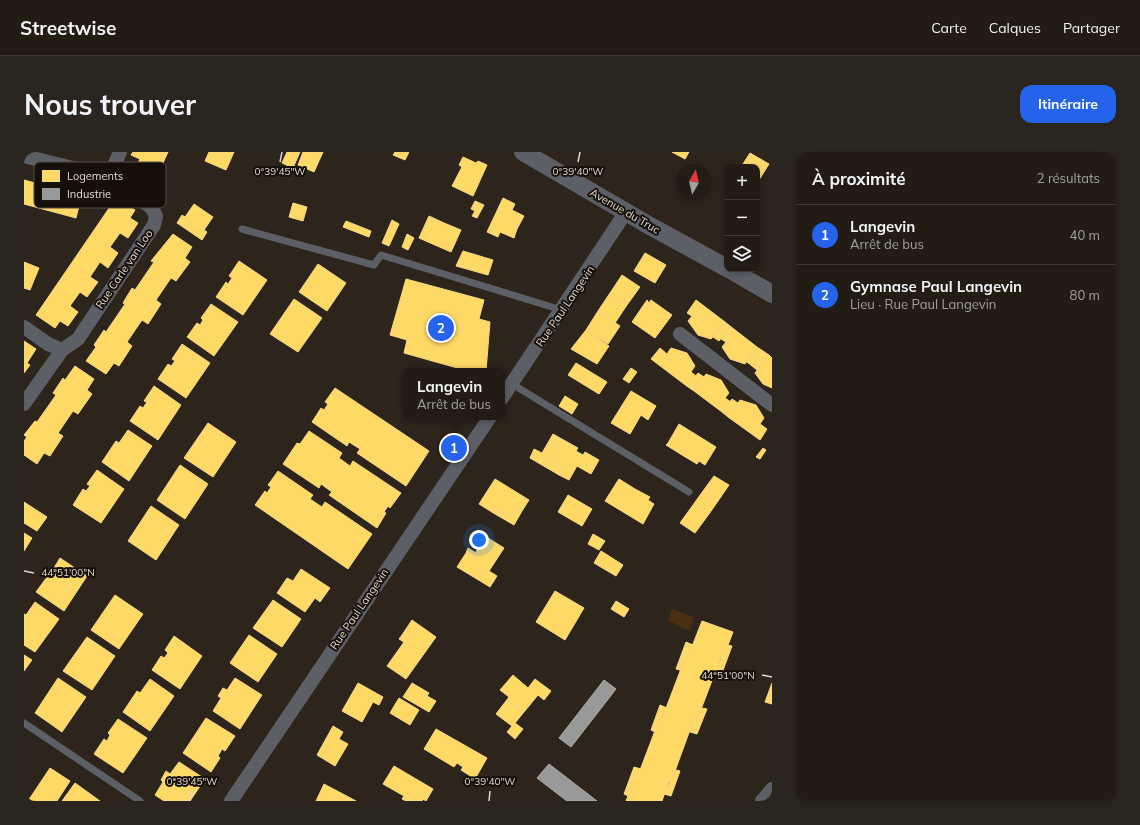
<!DOCTYPE html>
<html lang="fr">
<meta charset="utf-8">
<style>
body{margin:0;font-family:Mulish,sans-serif;background:#2a251e;color:#f1f3f6}
.controls{position:absolute;right:12px;top:12px;display:grid;overflow:hidden;border-radius:8px;box-shadow:0 2px 6px #0003}
.controls button{width:36px;height:36px;display:grid;place-items:center;padding:0;border:0;border-bottom:1px solid #3f3a34;background:#221c15;color:#f1f3f6;font:20px sans-serif}
.compass{position:absolute;left:652px;top:12px;width:36px;height:36px;border-radius:50%;background:#221c15;box-shadow:0 2px 6px #0003;rotate:8deg}
.you{position:absolute;left:455px;top:388px;width:14px;height:14px;margin:-10px;border:3px solid #fff;border-radius:50%;background:#1a73e8;box-shadow:0 0 0 6px #1a73e833}
.badge{display:grid;place-items:center;width:26px;height:26px;border-radius:50%;background:#2563eb;color:#fff;font-size:13px;font-weight:700}
.pin{position:absolute;translate:-50% -50%;border:2px solid #fff;box-shadow:0 1px 4px #0006}
.popup{position:absolute;left:379px;top:216px;width:102px;height:52px;box-sizing:border-box;display:grid;place-content:center;border-radius:8px;background:#221c15;filter:drop-shadow(0 1px 3px #0005);font-size:13px;white-space:nowrap;color:#a2a1a0}
.popup b{font-size:15px;color:#f1f3f6}
.popup::after{content:'';position:absolute;left:50%;top:100%;margin-left:-8px;border:8px solid transparent;border-top-color:#221c15}
.list{margin:0;padding:0;list-style:none}
h2{display:flex;justify-content:space-between;align-items:center;height:52px;margin:0;padding:0 16px;font-size:17px}
h2 small{font-size:13px;font-weight:400;color:#a2a1a0}
.list li{display:grid;grid-template-columns:26px 1fr auto;gap:12px;align-items:center;box-sizing:border-box;height:60px;padding:0 16px;border-top:1px solid #3f3a34}
.list b{display:block;font-size:15px;white-space:nowrap}
.list p{margin:0;font-size:13px;white-space:nowrap;color:#a2a1a0}
.list em{font-size:13px;font-style:normal;color:#a2a1a0}
.icon{flex:none;width:22px;height:22px;fill:none;stroke:currentColor;stroke-width:2;stroke-linecap:round;stroke-linejoin:round}
.map{position:relative;flex:none;width:748px;height:649px;overflow:hidden;border-radius:12px}
header{display:flex;align-items:center;gap:24px;box-sizing:border-box;height:56px;padding:0 20px;background:#221c15;border-bottom:1px solid #3f3a34}
header strong{font-size:19px}
nav{display:flex;gap:22px;margin-inline-start:auto;font-size:14px}
.intro{display:flex;align-items:center;justify-content:space-between;box-sizing:border-box;height:96px;padding:0 24px}
h1{margin:0;font-size:28px}
.button{padding:10px 18px;border-radius:12px;background:#2563eb;color:#fff;font-size:14px;font-weight:700}
main{display:flex;gap:24px;padding:0 24px}
aside{flex:1;background:#221c15;border-radius:12px;box-shadow:0 2px 6px #0003}
.map>svg:first-child{display:block}
</style>
<header>
<strong>Streetwise</strong>
<nav><a>Carte</a><a>Calques</a><a>Partager</a></nav>
</header>
<div class="intro"><h1>Nous trouver</h1><a class="button">Itinéraire</a></div>
<main>
<div class="map">
<svg width="748" height="649" viewBox="0 0 748 649">
<rect width="100%" height="100%" fill="#2d251c"/>
<polygon fill="#4a2f13" points="648,457 670,465 666,478 660,477 644,468"/>
<g fill="#ffd966" stroke="#f6d885">
<polygon points="109,0 144,0 133,24 112,15 116,7 107,3"/>
<polygon points="185,0 210,0 202,18 181,9"/>
<polygon points="263,0 276,0 269,16 258,11"/>
<polygon points="279,0 299,0 290,20 274,13"/>
<polygon points="371,0 385,0 381,8 369,3"/>
<polygon points="648,0 665,0 661,7"/>
<polygon points="726,1 745,12 733,31 733,15 717,15"/>
<polygon points="439,5 452,11 454,9 463,13 449,44 428,34 438,15 435,13"/>
<polygon points="17,23 34,28 32,37 49,41 51,32 60,34 52,66 0,52 0,28 15,32"/>
<polygon points="92,46 111,58 106,66 114,71 104,86 96,81 86,95 94,101 84,116 76,110 66,125 74,130 63,145 56,140 46,154 54,160 44,174 36,169 31,176 12,163"/>
<polygon points="479,46 491,52 488,58 496,62 490,76 493,77 490,86 476,80 474,85 463,80"/>
<polygon points="451,49 460,53 453,66 448,64 451,59 447,57"/>
<polygon points="269,51 283,55 279,69 265,65"/>
<polygon points="170,52 189,65 180,78 183,80 178,88 153,71 158,63 161,65"/>
<polygon points="496,62 500,64 493,77 490,76"/>
<polygon points="405,64 420,71 419,73 404,66"/>
<polygon points="404,66 419,73 420,71 437,78 427,100 395,86"/>
<polygon points="368,68 375,72 365,94 358,91"/>
<polygon points="322,69 347,79 345,85 319,75"/>
<polygon points="149,82 168,95 161,106 166,110 152,129 147,126 132,148 137,152 124,172 118,168 103,190 108,194 95,214 90,211 82,222 62,209 72,195 70,193 80,178 82,180 101,152 99,151 108,136 111,138 130,110 127,109"/>
<polygon points="383,82 390,86 384,98 378,95"/>
<polygon points="439,99 469,108 464,123 432,114"/>
<polygon points="621,101 642,113 631,131 610,119"/>
<polygon points="215,109 243,128 219,163 192,145 202,130 204,132 208,126 205,124"/>
<polygon points="0,110 15,116 6,138 0,136"/>
<polygon points="294,112 322,131 303,159 275,140"/>
<polygon points="598,123 616,135 603,153 586,141"/>
<polygon points="382,127 460,148 455,167 466,170 462,219 444,219 380,201 383,188 366,183"/>
<polygon points="586,141 603,153 591,171 574,159"/>
<polygon points="270,147 298,166 274,200 246,182"/>
<polygon points="623,148 625,151 627,148 648,163 631,186 608,170"/>
<polygon points="672,148 701,170 687,187 674,183 664,169 668,164 663,161"/>
<polygon points="187,152 214,170 190,204 163,185 173,171 176,173 179,168 177,166"/>
<polygon points="574,159 596,174 584,192 562,178"/>
<polygon points="701,170 706,174 695,189 689,185"/>
<polygon points="706,174 733,195 721,212 706,207 698,195 702,190 697,187"/>
<polygon points="562,178 585,194 573,212 547,197"/>
<polygon points="0,189 12,197 3,211 6,213 0,221"/>
<polygon points="158,192 186,211 162,246 134,227 144,212 147,214 151,209 148,207"/>
<polygon points="733,195 739,199 728,214 723,210"/>
<polygon points="636,196 643,202 647,196 663,201 671,214 667,220 672,224 664,235 627,207"/>
<polygon points="739,199 745,203 733,218 728,214"/>
<polygon points="745,203 748,206 748,236 739,232 731,221"/>
<polygon points="552,211 583,230 575,242 544,223"/>
<polygon points="51,214 70,227 63,238 68,242 54,262 49,259 34,281 39,284 26,304 20,301 13,312 0,303 0,289 3,285 0,283 11,269 13,270 32,243 29,241 39,226 41,228"/>
<polygon points="607,216 613,220 605,231 599,227"/>
<polygon points="674,221 680,225 670,239 664,235"/>
<polygon points="682,222 697,228 705,241 701,246 707,250 698,260 670,239"/>
<polygon points="130,234 157,253 134,288 106,269 116,254 119,256 123,250 120,249"/>
<polygon points="311,236 405,299 382,334 333,301 336,297 325,290 323,294 288,270 297,256 300,258 304,252 301,250"/>
<polygon points="607,239 632,254 624,268 617,263 606,282 587,271"/>
<polygon points="541,244 554,252 548,262 535,254"/>
<polygon points="708,247 714,251 704,265 698,260"/>
<polygon points="716,248 732,253 740,266 736,272 743,277 736,288 704,265"/>
<polygon points="184,271 212,290 189,325 160,306"/>
<polygon points="655,272 692,295 681,313 675,309 673,312 658,303 660,300 644,291"/>
<polygon points="104,278 128,294 105,329 78,310 92,289 95,291"/>
<polygon points="285,279 318,301 315,306 326,314 329,309 377,341 366,356 364,354 360,360 362,361 353,376 305,343 308,340 297,332 295,336 259,312 273,291 276,292"/>
<polygon points="529,282 536,286 523,308 539,317 535,323 506,306 510,297 518,301"/>
<polygon points="536,286 554,296 552,299 559,303 561,300 575,308 567,322 553,314 545,328 535,323 539,317 523,308"/>
<polygon points="644,291 660,300 658,303 642,293"/>
<polygon points="739,296 742,298 736,307 732,305"/>
<polygon points="156,313 184,332 161,367 133,348"/>
<polygon points="73,318 100,337 77,371 49,353 59,337 62,339 66,334 63,332"/>
<polygon points="254,319 289,343 286,347 298,355 301,350 348,382 324,417 231,353 241,339 243,341 247,335 244,333"/>
<polygon points="690,324 705,333 694,349 679,339"/>
<polygon points="471,327 505,348 498,359 493,355 487,365 474,357 471,362 455,352"/>
<polygon points="595,327 611,337 610,340 593,330"/>
<polygon points="593,330 610,340 611,337 626,345 624,348 630,352 619,372 581,349"/>
<polygon points="679,339 694,349 685,362 669,353"/>
<polygon points="544,343 568,357 558,374 534,360"/>
<polygon points="0,350 23,365 13,379 0,371"/>
<polygon points="669,353 685,362 671,381 656,371"/>
<polygon points="127,354 155,373 132,408 104,389"/>
<polygon points="493,355 498,359 490,373 471,362 474,357 487,365"/>
<polygon points="0,381 8,386 0,399"/>
<polygon points="569,382 581,389 575,398 564,392"/>
<polygon points="461,384 480,396 465,419 473,424 466,435 433,415 442,401 449,405"/>
<polygon points="444,396 452,401 449,405 442,401"/>
<polygon points="577,399 599,413 592,424 570,411"/>
<polygon points="36,406 63,424 40,459 12,440 23,425 26,427 29,422 27,421"/>
<polygon points="277,417 306,436 296,450 291,446 281,460 253,441 263,426 269,429"/>
<polygon points="531,439 560,456 541,488 512,470"/>
<polygon points="91,443 119,462 95,497 67,478"/>
<polygon points="249,448 277,467 258,495 229,476"/>
<polygon points="592,449 605,457 600,465 587,457"/>
<polygon points="11,450 35,467 11,500 0,493 0,462 2,463"/>
<polygon points="388,468 412,485 382,527 363,514 380,490 383,492 385,488 378,483"/>
<polygon points="678,469 709,480 699,506 697,505 673,568 670,567 647,630 645,629 638,649 602,649 611,625 613,626 637,563 639,564 663,501 665,502"/>
<polygon points="225,483 253,502 234,530 206,511"/>
<polygon points="378,483 385,488 383,492 375,487"/>
<polygon points="150,484 178,504 156,537 128,518 137,504 140,506 144,501 141,498"/>
<polygon points="63,485 91,504 68,538 39,519"/>
<polygon points="662,490 669,493 665,502 663,501 656,518 652,517"/>
<polygon points="704,493 708,494 698,521 692,518"/>
<polygon points="0,503 8,508 0,519"/>
<polygon points="489,523 504,536 511,527 527,539 520,548 514,543 491,571 499,577 491,587 483,580 488,574 472,562 485,545 476,538"/>
<polygon points="34,526 62,545 38,580 11,561"/>
<polygon points="211,526 238,543 216,577 189,559 197,546 194,544 199,536 203,538"/>
<polygon points="126,527 150,544 126,579 99,560 113,539 116,541"/>
<polygon points="334,531 359,545 355,553 349,550 338,570 318,559"/>
<polygon points="388,531 405,541 403,544 412,549 405,560 379,545"/>
<polygon points="748,531 748,552 741,550"/>
<polygon points="375,546 395,558 386,573 366,561"/>
<polygon points="636,553 643,556 639,564 637,563 631,580 627,578"/>
<polygon points="678,556 683,557 673,582 666,580 670,567 673,568"/>
<polygon points="182,566 211,584 201,599 198,597 194,604 196,606 187,620 159,601"/>
<polygon points="94,567 123,586 99,621 70,602 80,587 83,589 86,583 84,581"/>
<polygon points="309,574 319,580 315,587 324,592 311,614 293,603"/>
<polygon points="412,577 463,606 451,627 437,618 439,615 433,611 430,615 400,597"/>
<polygon points="155,610 181,627 166,649 140,649 131,643 139,630 137,628 142,619 146,622"/>
<polygon points="370,614 409,637 402,649 399,647 398,649 382,649 378,647 380,644 359,632"/>
<polygon points="610,615 617,617 613,626 611,625 604,644 600,642"/>
<polygon points="26,616 46,629 33,649 4,649"/>
<polygon points="652,618 656,619 647,644 640,642"/>
<polygon points="51,631 76,649 38,649"/>
<polygon points="300,632 332,649 292,649"/>
</g>
<g fill="#999" stroke="#afaca9">
<polygon points="580,528 592,537 547,595 535,586"/>
<polygon points="525,612 573,649 543,649 513,626"/>
</g>
<g fill="none" stroke-linecap="round" stroke-linejoin="round">
<g stroke="#5d5f67" stroke-width="7">
<polyline points="218,77 350,113 357,103 538,158"/>
<polyline points="488,232 665,340"/>
<polyline points="0,571 116,649"/>
</g>
<g stroke="#5d5f67" stroke-width="14">
<polyline points="0,4 85,25"/>
<polyline points="0,175 24,192 38,198"/>
<polyline points="656,182 748,253"/>
<polyline points="478,246 602,60"/>
<polyline points="0,252 38,198 54,187 130,73 132,64 128,56 85,25 96,0"/>
<polyline points="207,649 466,265"/>
<polyline points="738,649 748,637"/>
</g>
<g stroke="#5d5f67" stroke-width="18">
<polyline points="499,0 626,74 703,116"/>
<polyline points="705,117 748,142"/>
</g>
</g>
<path fill="none" stroke="#e2d7ce" stroke-width="1.5" d="M256 10 258 0M554 10 556 0M0 419 10 421M738 523 748 525M166 649 168 639M465 649 466 639"/>
<g text-anchor="middle" dominant-baseline="central" stroke-width="4" stroke-linejoin="round" paint-order="stroke">
<g font-size="11" fill="#e2d7ce" stroke="#160f09">
<text transform="translate(601 59) rotate(30)">Avenue du Truc</text>
<text transform="translate(100 117) rotate(-56)">Rue Carle van Loo</text>
<text transform="translate(541 154) rotate(-56)">Rue Paul Langevin</text>
<text transform="translate(335 457) rotate(-56)">Rue Paul Langevin</text>
</g>
</g>
<rect x="10" y="10" width="132" height="46" rx="6" fill="#160f09" stroke="#534b44" stroke-width="1"/>
<rect x="18" y="18" width="18" height="12" fill="#ffd966"/>
<rect x="18" y="36" width="18" height="12" fill="#999"/>
<g font-size="11" fill="#e2d7ce">
<text x="43" y="28">Logements</text>
<text x="43" y="46">Industrie</text>
</g>
<g font-size="10" text-anchor="middle" fill="#e2d7ce" stroke="#160f09" stroke-width="4" stroke-linejoin="round" paint-order="stroke">
<text x="256" y="23">0°39'45"W</text>
<text x="554" y="23">0°39'40"W</text>
<text x="44" y="424">44°51'00"N</text>
<text x="704" y="527">44°51'00"N</text>
<text x="168" y="633">0°39'45"W</text>
<text x="466" y="633">0°39'40"W</text>
</g>
</svg>
<div class="controls">
<button>+</button>
<button>−</button>
<button><svg class="icon" aria-label="layers" viewBox="0 0 24 24"><path d="M12 4l9 5-9 5-9-5zM3 14l9 5 9-5"/></svg></button>
</div>
<svg class="compass" viewBox="-18 -18 36 36"><path d="M0-13l5 13h-10z" fill="#e53935"/><path d="M0 13l5-13h-10z" fill="#a2a1a0"/></svg>
<div class="you"></div>
<div class="pin badge" style="left:430px;top:296px">1</div>
<div class="popup"><b>Langevin</b>Arrêt de bus</div>
<div class="pin badge" style="left:417px;top:176px">2</div>
</div>
<aside>
<h2>À proximité<small>2 résultats</small></h2>
<ul class="list">
<li><span class="badge">1</span><div><b>Langevin</b><p>Arrêt de bus</p></div><em>40 m</em></li>
<li><span class="badge">2</span><div><b>Gymnase Paul Langevin</b><p>Lieu · Rue Paul Langevin</p></div><em>80 m</em></li>
</ul>
</aside>
</main>
